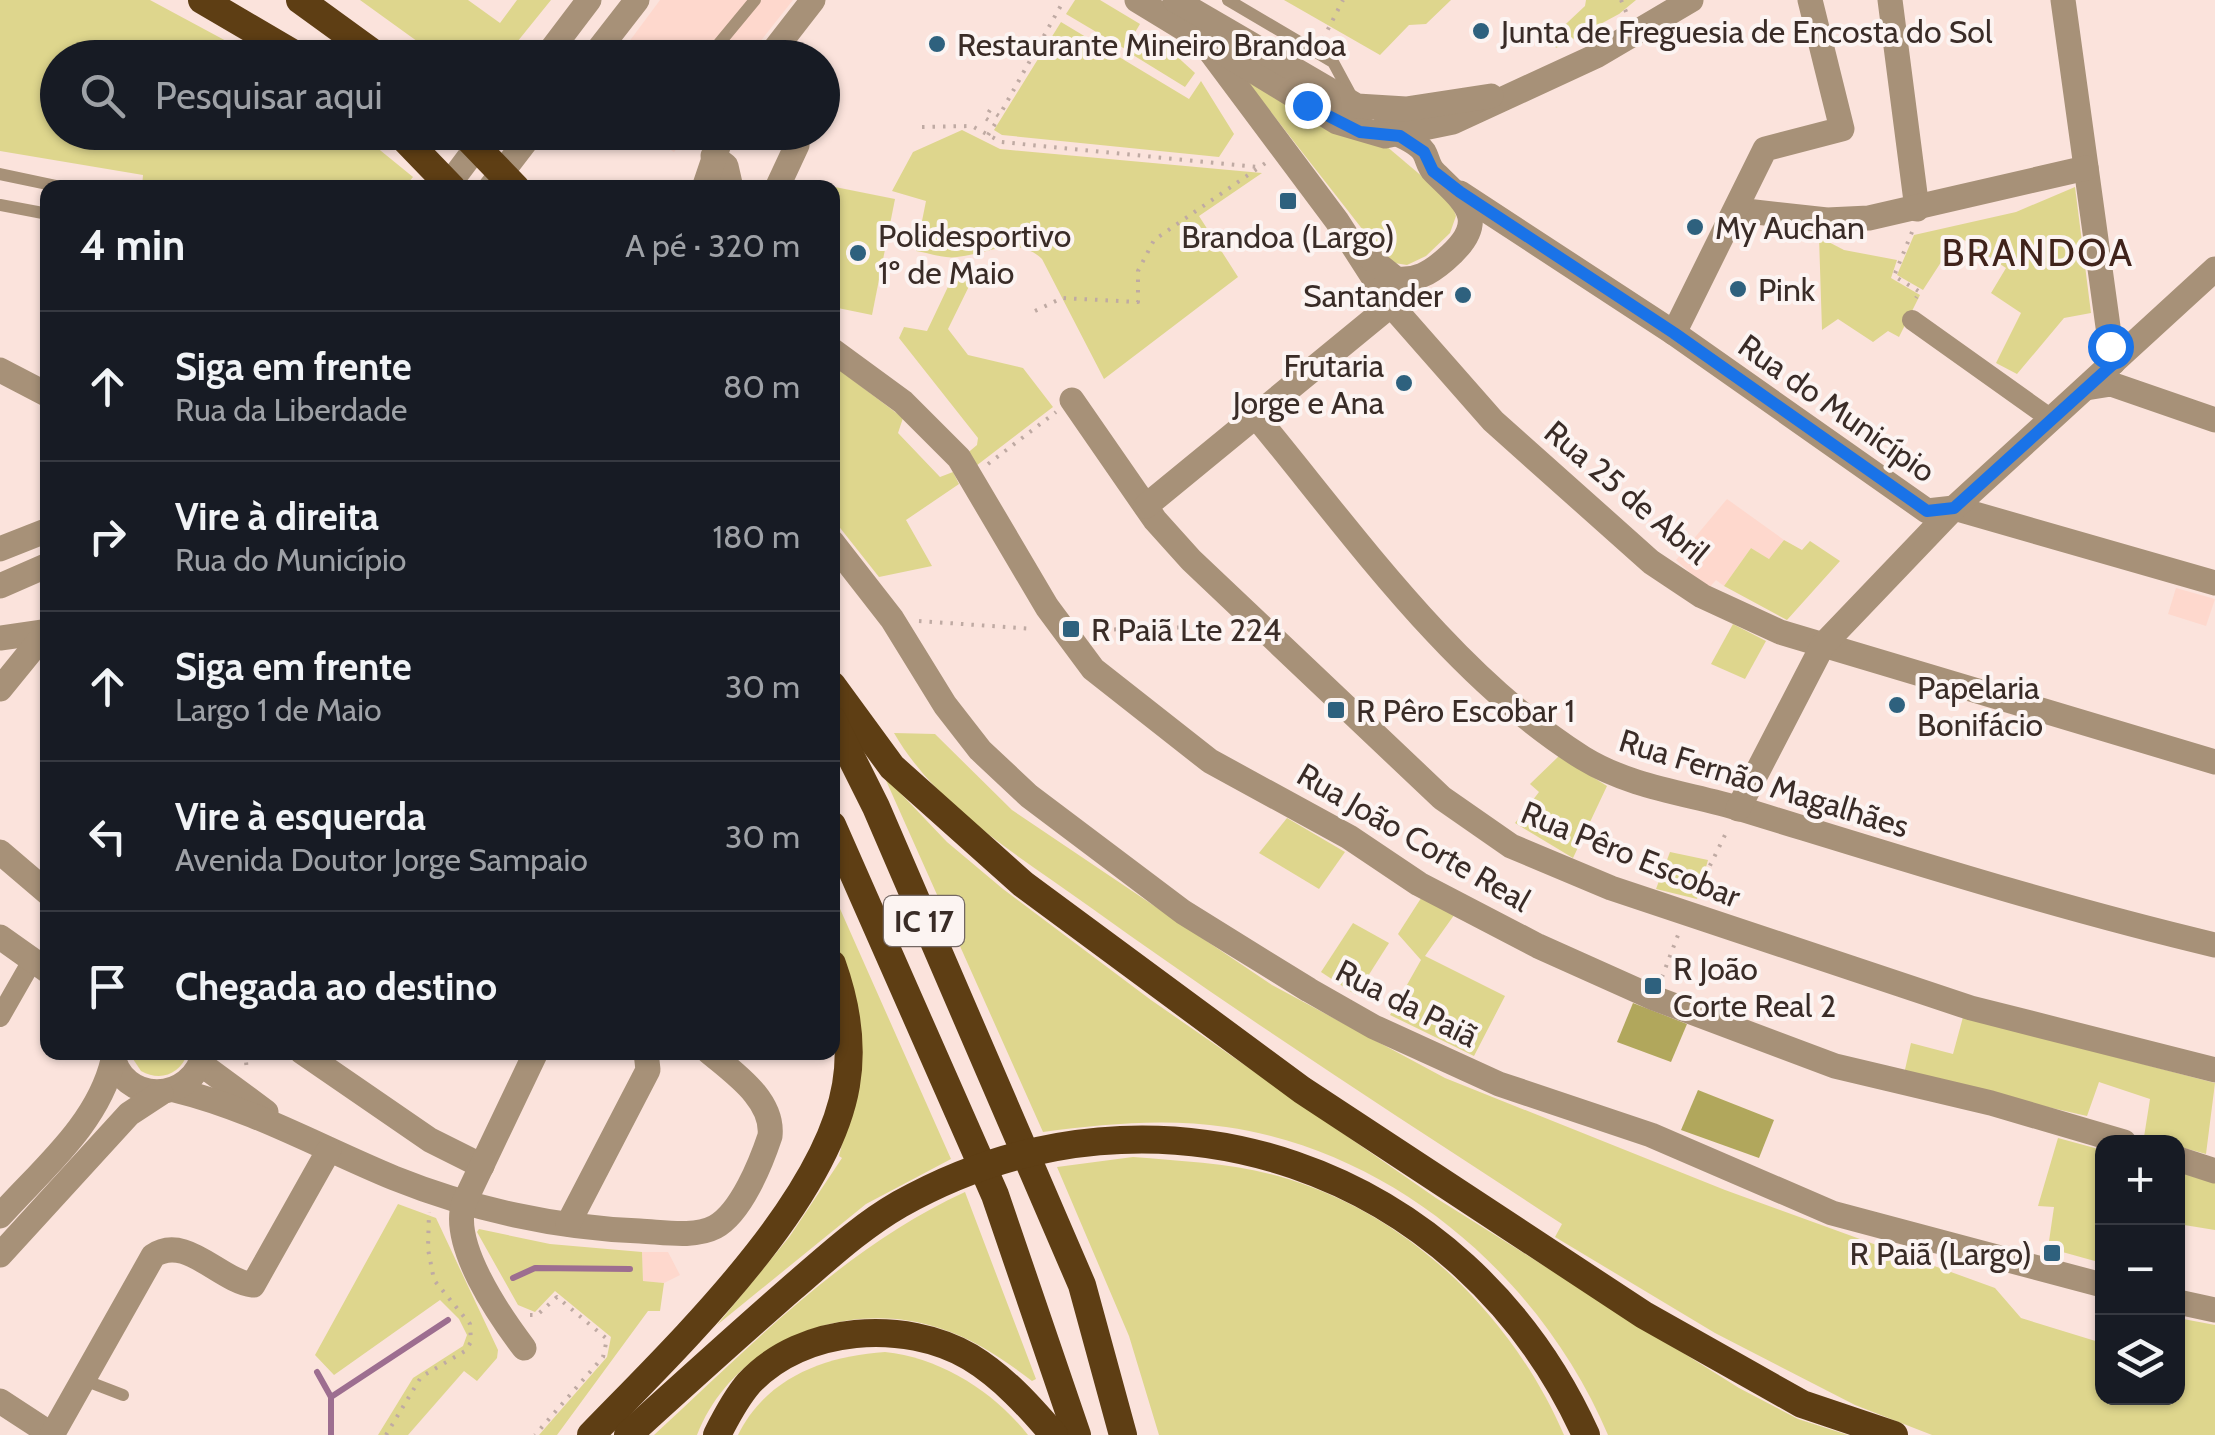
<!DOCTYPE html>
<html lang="pt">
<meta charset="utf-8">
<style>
body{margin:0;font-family:Cabin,sans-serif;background:#20242c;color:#f1f3f6}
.controls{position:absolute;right:30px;bottom:30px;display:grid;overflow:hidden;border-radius:20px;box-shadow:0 2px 8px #0004}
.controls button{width:90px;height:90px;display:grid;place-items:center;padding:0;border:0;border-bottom:2px solid #363941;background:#171b24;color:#f1f3f6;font:50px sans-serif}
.stop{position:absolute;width:30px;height:30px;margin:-22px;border:8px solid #1a73e8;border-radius:50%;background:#fff}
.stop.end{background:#1a73e8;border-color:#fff;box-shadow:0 2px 10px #0008}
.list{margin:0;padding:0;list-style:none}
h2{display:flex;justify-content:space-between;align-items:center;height:130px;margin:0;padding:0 40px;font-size:42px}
h2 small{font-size:32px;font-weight:400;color:#9ea1a6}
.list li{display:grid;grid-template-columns:65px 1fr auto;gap:30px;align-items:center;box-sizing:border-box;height:150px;padding:0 40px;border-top:2px solid #363941}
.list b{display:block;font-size:38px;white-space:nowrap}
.list p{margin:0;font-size:32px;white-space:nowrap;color:#9ea1a6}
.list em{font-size:32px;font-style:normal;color:#9ea1a6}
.icon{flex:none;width:55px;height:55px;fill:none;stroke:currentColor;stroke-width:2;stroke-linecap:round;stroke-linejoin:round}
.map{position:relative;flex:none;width:2215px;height:1435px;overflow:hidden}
.search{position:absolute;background:#171b24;box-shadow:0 2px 8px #0004;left:40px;top:40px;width:800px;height:110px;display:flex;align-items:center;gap:25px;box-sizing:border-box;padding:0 35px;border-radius:55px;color:#9ea1a6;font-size:38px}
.panel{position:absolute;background:#171b24;box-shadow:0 2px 8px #0004;left:40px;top:180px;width:800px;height:880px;border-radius:20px}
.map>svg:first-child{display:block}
</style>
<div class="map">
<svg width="2215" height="1435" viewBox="0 0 2215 1435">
<rect width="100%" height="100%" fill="#fbe3dc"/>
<g fill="#fed8cd">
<polygon points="660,0 793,0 748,57 617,58"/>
<polygon points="646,133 689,132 689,133 674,152"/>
<polygon points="1727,499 1784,540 1769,559 1751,548 1724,586 1716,580 1708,589 1676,560"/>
<polygon points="2176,588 2215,599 2206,626 2168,614"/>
<polygon points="642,1252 668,1252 680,1275 664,1283 643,1281"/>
</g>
<g fill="#ded68d">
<polygon points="0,0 150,0 256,57 58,58 58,132 359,133 413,177 404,188 142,187 143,175 0,151"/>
<polygon points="360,0 468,0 500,23 517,0 551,0 505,57 439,57"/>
<polygon points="1075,0 1100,0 1140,24 1125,49 1066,14"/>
<polygon points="1284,0 1451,0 1426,24 1409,25 1380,55"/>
<polygon points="1586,0 1636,0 1619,14 1556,48 1551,38 1585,6"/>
<polygon points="1061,22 1189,99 1201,81 1234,134 1219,157 1002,135 994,130"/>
<polygon points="1148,30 1195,73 1185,87 1133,55"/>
<polygon points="1245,79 1385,145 1450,200 1456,216 1450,233 1426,256 1407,265 1388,262"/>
<path d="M962 130 1000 149 1262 173 1199 216 1238 277 1104 379 1042 259C1017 235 987 254 957 257 944 259 929 253 916 251L926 201 892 191 913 152Z"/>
<polygon points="835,187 895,199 872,315 833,307"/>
<polygon points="2075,187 2091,313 2064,318 2017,374 1996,363 2021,313 1991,293 2006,268 1958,236 1923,290 1897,275 1914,235 2016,212"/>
<polygon points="1819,237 1844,250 1897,260 1891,278 1920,295 1899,337 1888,331 1873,342 1838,319 1822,330"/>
<polygon points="977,270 948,329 968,355 1023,368 1053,407 972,469 964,456 977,445 978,438 899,338 904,327 927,331 955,272"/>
<polygon points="833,365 903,418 898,433 940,477 953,472 959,484 906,520 932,566 879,577 833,519"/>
<polygon points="1784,540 1802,550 1810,541 1840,561 1787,620 1724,586 1751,548 1769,559"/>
<polygon points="1733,624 1766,641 1745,679 1711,664"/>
<path d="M894 733 935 734 1012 810 1144 899 1272 985 1445 1078 1725 1190 1995 1288 2021 1318 2102 1343V1398H2178V1318L2215 1325V1435H1932L1855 1405 1715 1333 1555 1237 1562 1224C1403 1120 1244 1018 1090 907 1021 857 938 809 894 733Z"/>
<polygon points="1559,756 1607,786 1573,858 1515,823 1539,792 1530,784"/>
<path d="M884 776 947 842 1003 889 1151 1000 1436 1198 1739 1388 1798 1419 1848 1435H1608C1542 1279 1396 1152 1226 1127 1165 1118 1104 1124 1043 1132Z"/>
<polygon points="1287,818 1345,852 1319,889 1259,853"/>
<polygon points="1670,852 1708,860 1697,899 1656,889"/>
<polygon points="1425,892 1457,911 1425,956 1505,996 1474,1056 1390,1015 1421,960 1398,934"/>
<polygon points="833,893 951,1159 866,1204 717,1325 790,1236 842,1158 839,1156 854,1096 849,981 833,943"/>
<polygon points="1353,923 1389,943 1356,995 1321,972"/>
<polygon points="1963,1017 2215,1083 2206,1154 2144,1137 2150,1099 2099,1082 2087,1116 1904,1074 1911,1043 1953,1054"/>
<path d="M129 1053V1052L188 1053C180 1074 161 1082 141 1071Z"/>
<polygon points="2058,1138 2102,1150 2102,1263 2048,1248 2054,1207 2038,1206"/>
<path d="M1133 1157C1180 1161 1231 1163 1278 1176 1407 1212 1512 1315 1564 1435H1159L1129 1336 1057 1167Z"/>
<polygon points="2178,1170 2215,1180 2215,1230 2178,1224"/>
<path d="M965 1192 1036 1379 1032 1381C1003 1359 974 1339 939 1328 846 1297 733 1342 697 1435H654C751 1346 843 1248 965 1192Z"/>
<polygon points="398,1204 436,1218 498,1350 497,1358 477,1381 464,1371 408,1435 378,1435 413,1378 463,1346 467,1335 459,1319 440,1300 334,1375 315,1355"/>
<polygon points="479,1229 550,1244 642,1252 643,1281 664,1283 660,1311 648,1311 557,1435 539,1435 607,1357 611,1337 555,1291 535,1312 518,1305 477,1232"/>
<path d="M885 1352C941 1358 993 1391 1028 1435H738C766 1378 824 1356 885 1352Z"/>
</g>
<g fill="#b1a75c">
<polygon points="1633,1003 1687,1024 1671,1062 1617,1042"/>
<polygon points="1698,1090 1774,1120 1759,1158 1681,1130"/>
</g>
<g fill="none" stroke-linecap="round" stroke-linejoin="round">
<g stroke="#9d6e90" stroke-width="6">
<polyline points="513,1278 535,1268 630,1269"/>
<polyline points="317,1372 331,1397 331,1435"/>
<polyline points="331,1397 448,1320"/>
</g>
<g stroke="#bfaaa3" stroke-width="4" stroke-dasharray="2.5 8" stroke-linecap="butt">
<polyline points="1621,0 1627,14"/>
<polyline points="1323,39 1343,0"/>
<polyline points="922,127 972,126 1001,142 1257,167"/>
<polyline points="988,135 995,124 985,118 990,110 999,116 1064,0"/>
<polyline points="1912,232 1894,276 1920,292 1916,298"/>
<polyline points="1035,311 1062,298 1138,302 1138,271 1154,240 1267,162"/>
<polyline points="988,464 1056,412"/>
<polyline points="919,621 1034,629"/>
<polyline points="1093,630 1229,626"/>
<polyline points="1696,894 1727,831"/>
<polyline points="1662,977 1678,935"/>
<polyline points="245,1052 247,1071"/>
<polyline points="530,1315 537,1315 557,1297 607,1339 603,1357 535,1435"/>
<polyline points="386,1435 421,1377 465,1351 471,1342 470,1324 434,1280 428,1249 429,1212"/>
</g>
<g stroke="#a79178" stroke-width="12">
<polyline points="1228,0 1333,62 1353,99"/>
<polyline points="707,58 755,0"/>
<polyline points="0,174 66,188"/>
<polyline points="0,205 48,214"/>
<polyline points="84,1380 123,1395"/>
</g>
<g stroke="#a79178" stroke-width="20">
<polyline points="1912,320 2051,419"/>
<polyline points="0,1017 32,961"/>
</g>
<g stroke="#a79178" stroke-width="25">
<polyline points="1890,0 1917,209"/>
<polyline points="2063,0 2113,363"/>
<polyline points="1204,43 1337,221 1391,305 1493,421 1651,562 1702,596 1780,632 2215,762"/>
<polyline points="768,58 813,0"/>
<polyline points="713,156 726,166 731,188"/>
<polyline points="704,188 723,132"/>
<polyline points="777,188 797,145"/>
<polyline points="1460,193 1674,333 1927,511 1954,508 2215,583"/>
<polyline points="1737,210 1827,220 1869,218 2086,168"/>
<path d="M1370 258 1396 279C1416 281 1430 273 1445 260 1492 220 1465 203 1434 172 1428 166 1428 159 1424 152 1416 140 1395 133 1383 128"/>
<polyline points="1674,333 1765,149 1842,129 1810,0"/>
<polyline points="832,350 903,402 959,458 1047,607 1093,669 1210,761 1349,837 1419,884 1538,946 1654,998 1835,1066 1991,1103 2124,1142"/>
<polyline points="0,370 48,395"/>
<polyline points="2086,388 2111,384 2215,420"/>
<polyline points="1072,400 1155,520 1191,560 1442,798 1511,846 1611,888 1971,1008 2215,1070"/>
<path d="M1254 414C1351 531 1453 677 1583 758 1632 788 1687 793 1741 809 1898 857 2055 907 2215 945"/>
<polyline points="1146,506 1391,305"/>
<polyline points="832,542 892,619 945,705 980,750 1029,796 1183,912 1309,990 1374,1027 1499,1084 1651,1135 1832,1213 2102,1285"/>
<polyline points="0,638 43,632"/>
<polyline points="0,689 48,630"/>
<polyline points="1738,809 1823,645 1954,508 2215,269"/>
<polyline points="0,852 48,893"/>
<polyline points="302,1052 430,1140 482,1166"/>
<polyline points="201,1064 266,1112"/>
<path d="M175 1090C253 1109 321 1148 394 1178 471 1209 557 1228 640 1231 663 1232 694 1238 715 1227 741 1213 761 1163 770 1136 774 1100 734 1073 709 1052"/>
<polyline points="2178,1159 2215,1171"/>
<polyline points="568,1224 648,1070 646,1052"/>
<polyline points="2178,1302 2215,1310"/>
<path d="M524 1348C499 1315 450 1244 464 1203L536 1052"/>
<polyline points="0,1401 52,1435"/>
<path d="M52 1435 153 1256C185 1233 220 1281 253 1285L329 1150"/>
</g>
<g stroke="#a79178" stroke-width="25">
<polyline points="1137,0 1337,122 1385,136 1453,122 1596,56 1691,0"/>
<polyline points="1175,0 1357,106 1406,109 1491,96"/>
<polyline points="545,58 589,0"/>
<polyline points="592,58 637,0"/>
<polyline points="446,188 488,132"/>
<polyline points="490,188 533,132"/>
<polyline points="0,549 48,530"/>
<polyline points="0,586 48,565"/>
<polyline points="0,937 48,971"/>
<path d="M112 1052C121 1106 193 1104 204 1052"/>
<path d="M0 1216C42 1169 98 1124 113 1060"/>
<polyline points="0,1255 129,1114 161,1093"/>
</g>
<g stroke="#5e3e14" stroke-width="28">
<polyline points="202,0 301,58"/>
<polyline points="300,0 380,58"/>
<polyline points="398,132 452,188"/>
<polyline points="462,132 516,188"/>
<polyline points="832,685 892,767 1023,884 1302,1090 1644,1315 1802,1404 1894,1435"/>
<polyline points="832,719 876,807 1082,1285 1123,1435"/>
<polyline points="832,825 995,1195 1077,1435"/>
<path d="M591 1435C675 1348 826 1205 846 1085 853 1044 846 1003 832 964"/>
<path d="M628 1435C683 1385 737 1336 792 1288 826 1259 860 1227 900 1204 1158 1059 1465 1168 1586 1435"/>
<path d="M717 1435C726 1417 736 1398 749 1383 803 1325 905 1319 970 1357 1003 1377 1029 1406 1054 1435"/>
</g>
</g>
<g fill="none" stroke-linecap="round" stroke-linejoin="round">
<polyline stroke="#1a73e8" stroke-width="12" points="1307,105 1360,132 1400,136 1424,152 1433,171 1460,192 1674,333 1927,511 1954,508 2113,364 2110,346"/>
</g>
<g fill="#2e617e" stroke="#fcf4f2" stroke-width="4">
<circle cx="1481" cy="31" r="10"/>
<circle cx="937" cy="44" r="10"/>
<rect x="1278" y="191" width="20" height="20" rx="5"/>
<circle cx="1695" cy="227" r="10"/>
<circle cx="858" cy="253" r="10"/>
<circle cx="1738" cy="289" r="10"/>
<circle cx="1463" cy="295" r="10"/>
<circle cx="1404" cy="383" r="10"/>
<rect x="1061" y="619" width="20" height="20" rx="5"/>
<circle cx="1897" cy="705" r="10"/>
<rect x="1326" y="700" width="20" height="20" rx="5"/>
<rect x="1643" y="976" width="20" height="20" rx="5"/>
<rect x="2042" y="1243" width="20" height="20" rx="5"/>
</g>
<g text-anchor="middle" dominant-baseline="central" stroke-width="8" stroke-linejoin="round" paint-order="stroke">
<rect fill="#fcf4f2" stroke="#746864" stroke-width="2.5" x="884" y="896" width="80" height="50" rx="8"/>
<g font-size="30" font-weight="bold" fill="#3a2c27">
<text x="924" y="921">IC 17</text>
</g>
<g font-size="32" fill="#3a2c27" stroke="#fcf4f2" text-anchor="start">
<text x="1501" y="31">Junta de Freguesia de Encosta do Sol</text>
<text x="957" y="44">Restaurante Mineiro Brandoa</text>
<text x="1715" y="227">My Auchan</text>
<text x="878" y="235">Polidesportivo<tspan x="878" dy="37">1º de Maio</tspan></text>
<text x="1288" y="236" text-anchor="middle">Brandoa (Largo)</text>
<text x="1758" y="289">Pink</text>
<text x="1443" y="295" text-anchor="end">Santander</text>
<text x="1384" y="365" text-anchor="end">Frutaria<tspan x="1384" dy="37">Jorge e Ana</tspan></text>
<text x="1091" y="629">R Paiã Lte 224</text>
<text x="1917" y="687">Papelaria<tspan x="1917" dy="37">Bonifácio</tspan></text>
<text x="1356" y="710">R Pêro Escobar 1</text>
<text x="1673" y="968">R João<tspan x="1673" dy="37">Corte Real 2</tspan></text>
<text x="2032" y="1253" text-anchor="end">R Paiã (Largo)</text>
</g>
<g font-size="32" fill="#3a2c27" stroke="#fcf4f2">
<text transform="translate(1837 408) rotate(35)">Rua do Município</text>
<text transform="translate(1627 492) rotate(40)">Rua 25 de Abril</text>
<text transform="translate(1764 783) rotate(17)">Rua Fernão Magalhães</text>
<text transform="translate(1414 837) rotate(30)">Rua João Corte Real</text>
<text transform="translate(1631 854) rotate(22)">Rua Pêro Escobar</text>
<text transform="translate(1407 1003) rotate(27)">Rua da Paiã</text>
</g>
<g font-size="38" letter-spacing="2.5" fill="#40231b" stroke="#fcf4f2">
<text x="2038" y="252">BRANDOA</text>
</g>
</g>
</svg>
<div class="controls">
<button>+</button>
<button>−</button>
<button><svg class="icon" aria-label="layers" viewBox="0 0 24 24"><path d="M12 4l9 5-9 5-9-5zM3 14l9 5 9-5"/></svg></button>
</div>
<div class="stop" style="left:2110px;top:346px"></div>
<div class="stop end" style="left:1307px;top:105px"></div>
<div class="search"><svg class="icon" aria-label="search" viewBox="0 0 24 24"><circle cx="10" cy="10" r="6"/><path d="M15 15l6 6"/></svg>Pesquisar aqui</div>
<section class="panel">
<h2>4 min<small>A pé · 320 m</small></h2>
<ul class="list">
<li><svg class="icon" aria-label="ahead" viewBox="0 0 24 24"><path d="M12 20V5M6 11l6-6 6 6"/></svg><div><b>Siga em frente</b><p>Rua da Liberdade</p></div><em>80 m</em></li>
<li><svg class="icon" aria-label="right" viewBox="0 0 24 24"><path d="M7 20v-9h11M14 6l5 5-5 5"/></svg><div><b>Vire à direita</b><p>Rua do Município</p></div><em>180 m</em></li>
<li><svg class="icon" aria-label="ahead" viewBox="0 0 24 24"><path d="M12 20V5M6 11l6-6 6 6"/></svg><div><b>Siga em frente</b><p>Largo 1 de Maio</p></div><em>30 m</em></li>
<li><svg class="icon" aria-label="left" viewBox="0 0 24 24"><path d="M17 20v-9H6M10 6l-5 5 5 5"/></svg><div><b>Vire à esquerda</b><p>Avenida Doutor Jorge Sampaio</p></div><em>30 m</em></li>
<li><svg class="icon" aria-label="arrive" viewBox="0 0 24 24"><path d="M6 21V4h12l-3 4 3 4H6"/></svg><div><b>Chegada ao destino</b></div></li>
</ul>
</section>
</div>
